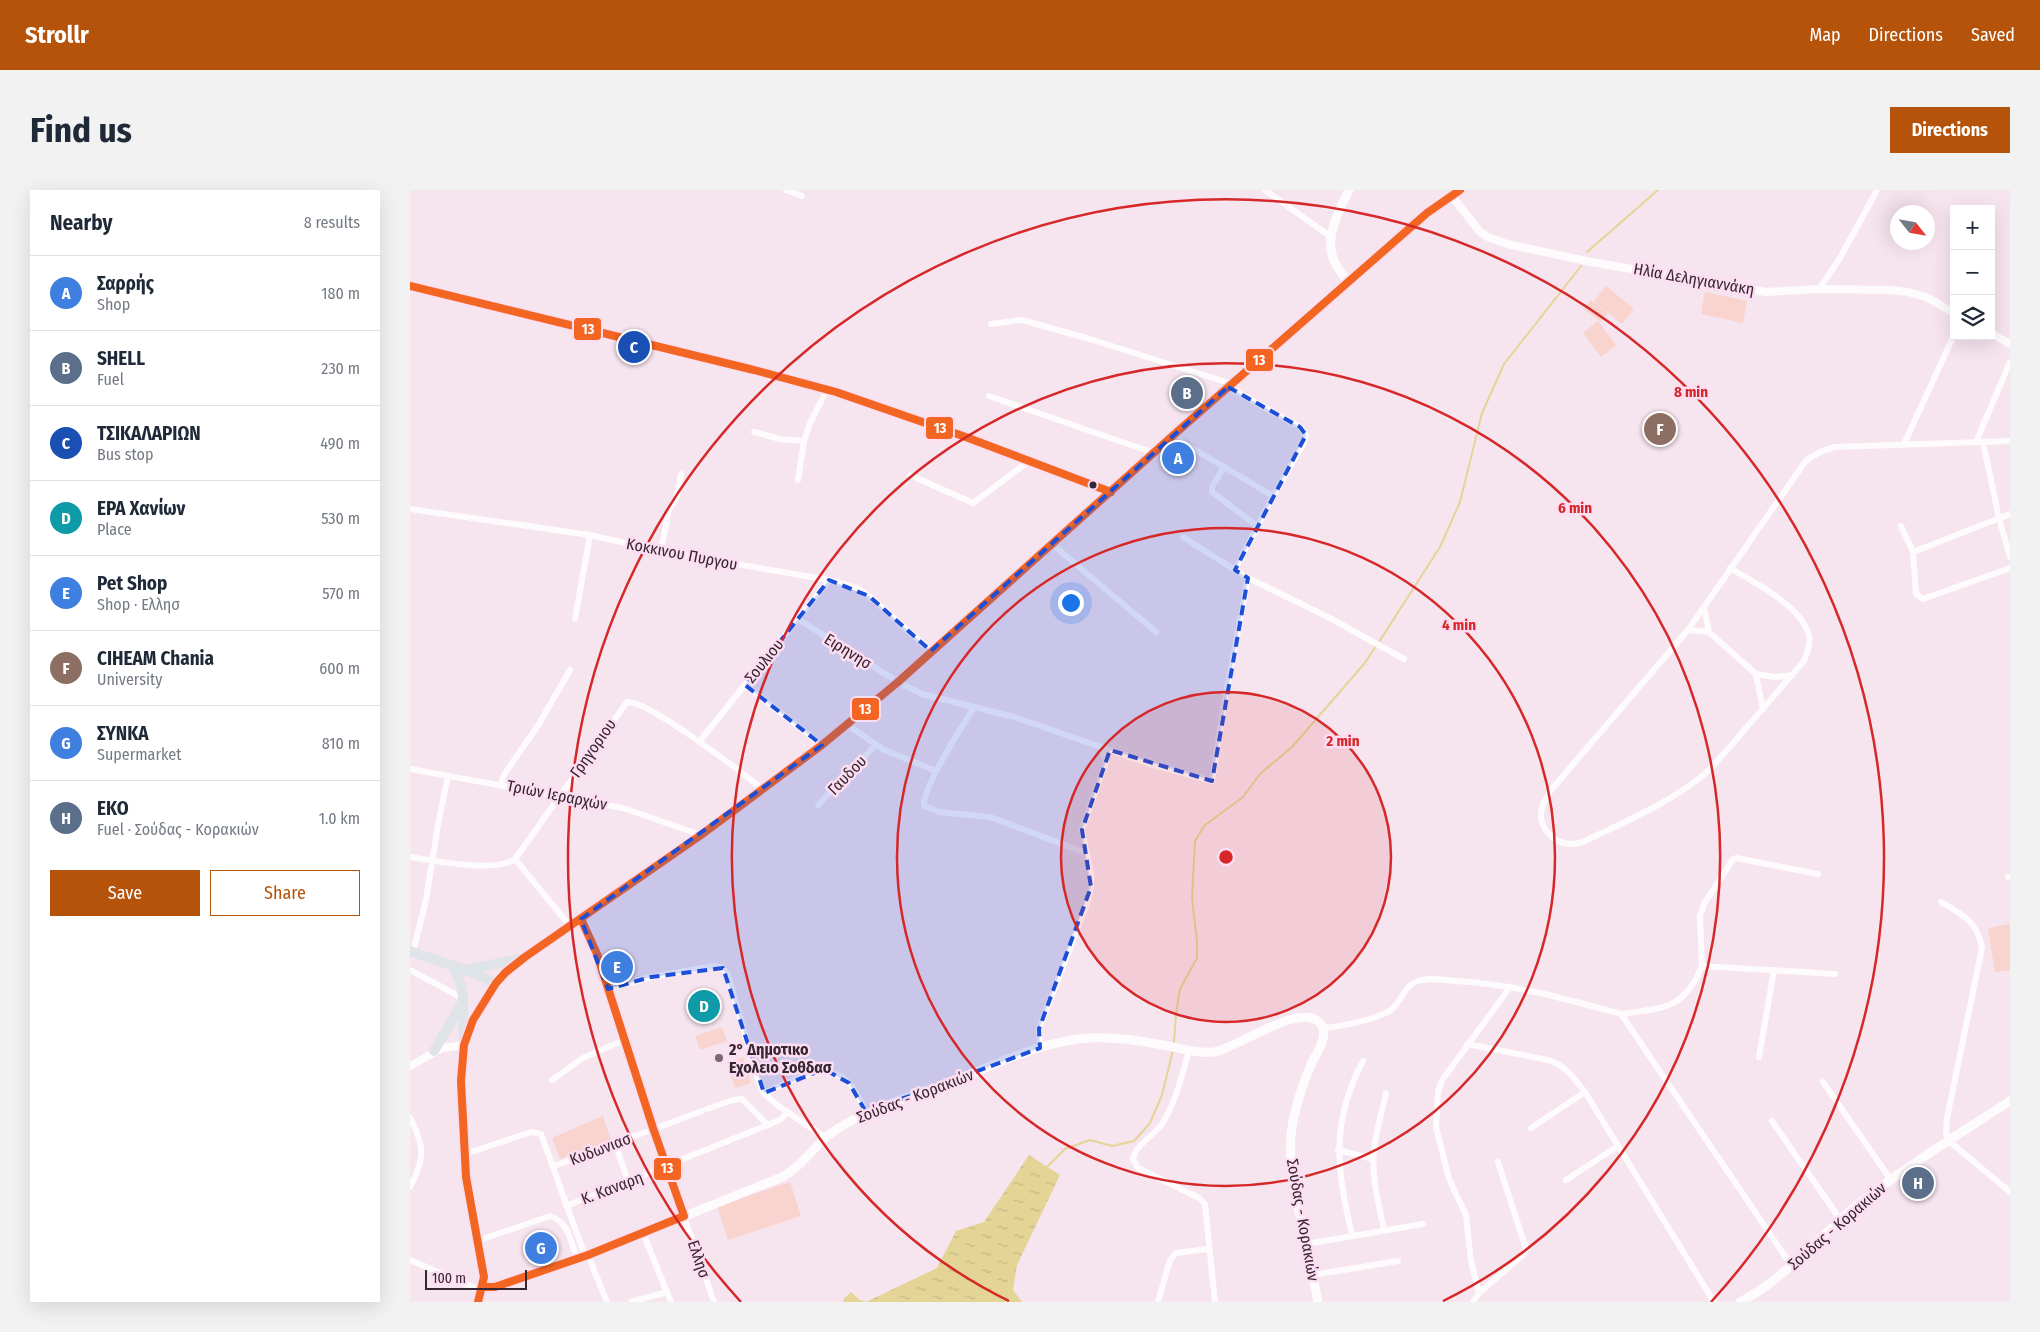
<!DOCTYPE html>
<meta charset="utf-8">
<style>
body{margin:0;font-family:"Fira Sans Condensed",sans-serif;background:#f2f2f3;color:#1f2937}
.controls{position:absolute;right:15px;top:15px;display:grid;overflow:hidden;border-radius:0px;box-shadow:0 5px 20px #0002}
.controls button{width:45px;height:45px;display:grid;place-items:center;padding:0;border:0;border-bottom:1px solid #e0e1e3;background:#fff;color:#1f2937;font:25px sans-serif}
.compass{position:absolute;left:1480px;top:15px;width:45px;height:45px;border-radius:50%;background:#fff;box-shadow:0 5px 20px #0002;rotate:121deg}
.scale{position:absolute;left:15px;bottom:12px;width:102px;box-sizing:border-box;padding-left:5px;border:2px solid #35262f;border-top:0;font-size:14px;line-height:18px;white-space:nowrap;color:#35262f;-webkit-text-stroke:4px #fdddf1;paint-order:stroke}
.you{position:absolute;left:660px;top:412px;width:18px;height:18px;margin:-12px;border:4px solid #fff;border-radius:50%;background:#1a73e8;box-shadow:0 0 0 8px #1a73e833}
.badge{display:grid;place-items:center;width:32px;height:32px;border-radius:50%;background:#b45309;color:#fff;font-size:16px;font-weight:700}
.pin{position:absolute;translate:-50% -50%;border:2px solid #fff;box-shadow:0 1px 5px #0006}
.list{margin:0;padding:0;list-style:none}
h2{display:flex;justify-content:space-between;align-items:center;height:65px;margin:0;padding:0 20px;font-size:21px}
h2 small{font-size:16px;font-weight:400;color:#747a83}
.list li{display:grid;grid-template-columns:32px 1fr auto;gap:15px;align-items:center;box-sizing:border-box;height:75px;padding:0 20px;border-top:1px solid #e0e1e3}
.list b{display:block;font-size:19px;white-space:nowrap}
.list p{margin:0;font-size:16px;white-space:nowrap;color:#747a83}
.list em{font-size:16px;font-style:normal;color:#747a83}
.actions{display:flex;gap:10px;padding:15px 20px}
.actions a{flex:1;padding:11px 0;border:1px solid #b45309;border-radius:0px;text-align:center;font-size:18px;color:#b45309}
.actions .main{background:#b45309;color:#fff}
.icon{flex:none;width:28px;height:28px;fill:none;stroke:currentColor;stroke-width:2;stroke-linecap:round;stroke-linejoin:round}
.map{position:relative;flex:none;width:1600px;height:1112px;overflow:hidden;border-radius:0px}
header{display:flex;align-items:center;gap:30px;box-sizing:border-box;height:70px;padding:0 25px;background:#b45309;color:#fff}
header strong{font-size:24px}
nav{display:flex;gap:28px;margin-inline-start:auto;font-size:18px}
.intro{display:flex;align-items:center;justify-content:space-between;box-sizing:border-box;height:120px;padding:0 30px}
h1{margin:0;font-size:35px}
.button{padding:12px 22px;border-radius:0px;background:#b45309;color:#fff;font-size:18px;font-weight:700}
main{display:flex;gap:30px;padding:0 30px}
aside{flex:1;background:#fff;border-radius:0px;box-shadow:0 5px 20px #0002}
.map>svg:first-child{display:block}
</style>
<header>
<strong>Strollr</strong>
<nav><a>Map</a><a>Directions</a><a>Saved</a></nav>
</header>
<div class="intro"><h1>Find us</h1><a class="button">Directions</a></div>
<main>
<aside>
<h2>Nearby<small>8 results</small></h2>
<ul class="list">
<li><span class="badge" style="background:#3f7fe0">A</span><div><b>Σαρρής</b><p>Shop</p></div><em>180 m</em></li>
<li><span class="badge" style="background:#5c6f8a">B</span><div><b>SHELL</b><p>Fuel</p></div><em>230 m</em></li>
<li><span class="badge" style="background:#1a4fb4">C</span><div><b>ΤΣΙΚΑΛΑΡΙΩΝ</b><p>Bus stop</p></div><em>490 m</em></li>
<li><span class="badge" style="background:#0f9aa8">D</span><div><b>ΕΡΑ Χανίων</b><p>Place</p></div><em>530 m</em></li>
<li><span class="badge" style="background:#3f7fe0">E</span><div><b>Pet Shop</b><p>Shop · Ελλησ</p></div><em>570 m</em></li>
<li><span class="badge" style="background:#8d6e63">F</span><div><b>CIHEAM Chania</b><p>University</p></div><em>600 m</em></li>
<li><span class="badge" style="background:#3f7fe0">G</span><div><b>ΣΥΝΚΑ</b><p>Supermarket</p></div><em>810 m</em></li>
<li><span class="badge" style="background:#5c6f8a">H</span><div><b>EKO</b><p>Fuel · Σούδας - Κορακιών</p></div><em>1.0 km</em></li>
</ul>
<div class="actions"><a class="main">Save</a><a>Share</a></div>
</aside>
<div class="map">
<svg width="1600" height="1112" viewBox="0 0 1600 1112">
<defs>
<pattern id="water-ripples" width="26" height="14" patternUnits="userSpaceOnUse" patternTransform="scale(1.25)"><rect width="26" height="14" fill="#e4d596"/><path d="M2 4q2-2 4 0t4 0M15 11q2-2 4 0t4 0" fill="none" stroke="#c4b782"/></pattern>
</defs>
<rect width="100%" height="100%" fill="#f6e4ef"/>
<g fill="#f9d4ce">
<polygon points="1196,96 1224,119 1212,134 1184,111"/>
<polygon points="1295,102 1337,111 1333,133 1291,124"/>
<polygon points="1181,110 1198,123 1191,132 1174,119"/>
<polygon points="1188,131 1206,155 1191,167 1173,143"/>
<polygon points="1600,734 1600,780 1585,782 1578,738"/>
<polygon points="312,837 317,851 290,860 285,846"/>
<polygon points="333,867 341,893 325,898 317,872"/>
<polygon points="193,926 201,950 150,969 142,948"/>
<polygon points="380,992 391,1026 318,1050 307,1016"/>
</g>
<polygon fill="url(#water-ripples)" points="619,965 650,985 607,1075 603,1100 612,1112 434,1112 433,1110 441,1102 450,1110 456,1112 527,1078 546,1041 574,1032"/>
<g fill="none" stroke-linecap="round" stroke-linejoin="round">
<g stroke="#e4d596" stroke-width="2">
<polyline points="1177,62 1248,0"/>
<polyline points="969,452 1030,357 1050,312 1072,223 1094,174 1171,76"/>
<polyline points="764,853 766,823 770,799 787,768 787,752 782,708 785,651 795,635 833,607 850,584 882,557 954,474 966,456"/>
<polyline points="637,977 655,959 680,950 702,956 724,951 740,933 752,905 763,860"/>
</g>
<g stroke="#fefbfd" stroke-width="6">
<polyline points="376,0 392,6"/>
<polyline points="855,0 921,47"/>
<polyline points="1409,99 1430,68 1467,0"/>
<polyline points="581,134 612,130 680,149 822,194"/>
<polyline points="579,206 744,263"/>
<polyline points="344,242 370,249 394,251"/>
<polyline points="762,246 863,306"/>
<polyline points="1566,252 1600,172"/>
<polyline points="1573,252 1589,328 1600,367"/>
<polyline points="1494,254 1544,145"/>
<polyline points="814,277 802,297 802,302 847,336"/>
<polyline points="500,285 563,313 619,271"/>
<polyline points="388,290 394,251 400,233 417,200"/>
<polyline points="0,319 180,345 251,361 419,390 447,398 459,406 521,461"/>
<polyline points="1491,336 1503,362 1600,324"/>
<polyline points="773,347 825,380"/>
<polyline points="642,354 746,442"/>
<polyline points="251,361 259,319 266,309 271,284"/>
<polyline points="1503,362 1506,404 1513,409 1600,378"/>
<path d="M1320 378C1344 392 1391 416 1399 445 1401 454 1397 463 1394 471L1304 575C1275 606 1212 633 1173 652 1169 653 1164 654 1161 654 1143 654 1127 636 1132 618 1133 612 1138 606 1141 600L1278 440 1395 272C1404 264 1413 260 1425 257L1600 251"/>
<polyline points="838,388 918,427 994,469"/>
<polyline points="1294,417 1299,442 1346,484 1366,487 1383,485"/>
<polyline points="165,429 180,345"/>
<polyline points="388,429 488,492 512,504 604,527 691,557 696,572 672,640 681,683 681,697 677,714 629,839 630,858"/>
<polyline points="1278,440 1299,442"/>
<polyline points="1346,484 1353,519"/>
<polyline points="335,495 412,555"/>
<path d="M564 517C553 536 512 597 514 616L529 622 580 627 676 663"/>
<polyline points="436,534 474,560 526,581"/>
<polyline points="289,552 419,390"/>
<polyline points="691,557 740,574 802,591 813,520 838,388 825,380 863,306 894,253 896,245 890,237 818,197"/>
<polyline points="0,579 213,618 291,645"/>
<polyline points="91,594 95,583 129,534 160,480"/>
<polyline points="408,615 466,555"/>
<path d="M0 667C25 671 85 683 105 669L217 512C238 510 333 583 353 600"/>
<polyline points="105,669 160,736"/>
<polyline points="1598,687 1600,687"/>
<path d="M1531 712C1552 724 1568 732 1572 758L1537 928 1536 942 1539 951 1600 1002"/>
<polyline points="171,729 187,764 243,938 304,1112"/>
<polyline points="3,762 16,710 29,629 38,586"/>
<polyline points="1292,776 1290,726 1294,714 1323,669 1326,668 1408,684"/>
<polyline points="0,780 54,809"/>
<polyline points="198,799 241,787 304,776 313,778 318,785 347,887 354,903 367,915 416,948"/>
<path d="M1211 824C1253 818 1274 820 1292 776L1425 784"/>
<path d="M913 838C929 837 970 829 982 819 992 810 995 795 1008 791 1019 787 1034 790 1046 791 1103 794 1156 809 1211 824L1381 1075"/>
<path d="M1057 854 1138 870C1156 875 1164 889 1175 902L1304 1112"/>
<path d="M779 861C772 885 766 912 752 934 744 946 725 955 723 969L728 978 789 1008 795 1014 805 1112"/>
<polyline points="1349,867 1364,780"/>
<polyline points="142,890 173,868 214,850"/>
<polyline points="1413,892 1481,990"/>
<path d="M354 903C378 893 416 869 438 892 446 900 451 912 456 922"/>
<polyline points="297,919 323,910 332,909 358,935 370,930 378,922"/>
<path d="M0 928C15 956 15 969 0 997"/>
<polyline points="1362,931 1430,1029"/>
<polyline points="1121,938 1175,902"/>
<polyline points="205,953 218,991"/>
<polyline points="928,960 963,969"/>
<polyline points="55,964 121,942 131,944 175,1066"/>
<polyline points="144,976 292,921"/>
<polyline points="1156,990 1208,956"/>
<polyline points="156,1016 358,935"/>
<path d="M974 1040C969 1015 961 986 964 960 966 941 972 922 976 903"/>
<polyline points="233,1043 261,1112"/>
<path d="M942 1045C927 980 920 933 953 871"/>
<path d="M67 1051 140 1026C159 1032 161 1052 167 1069"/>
<polyline points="896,1054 1013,1034"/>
<polyline points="178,1065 197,1112"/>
<polyline points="0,1070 72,1101"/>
<polyline points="903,1085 988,1071"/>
<polyline points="1069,1103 1113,1065 1116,1059 1088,972"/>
<polyline points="221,1112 257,1102"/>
<polyline points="748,1112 760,1070 766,1063 798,1059"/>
<polyline points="1063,1112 1069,1103 1061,1071 1056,1025 1039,989 1026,937 1028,901 1033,889 1100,797"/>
</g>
<g stroke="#fefbfd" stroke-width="8">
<polyline points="1041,5 1070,42 1078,47 1097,54 1181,72 1356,102 1409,99 1480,100 1498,102 1516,107 1544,123"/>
<polyline points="0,96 102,122 344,180 426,202 553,246 701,302"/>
<polyline points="1581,143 1600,154"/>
<polyline points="0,876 32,858 54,855"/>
</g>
<g stroke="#fefbfd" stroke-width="9">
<path d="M938 92C933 85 926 77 923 68 915 46 929 20 939 0"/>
<path d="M73 1097H85L98 1093 178 1065 372 987C393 976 405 954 424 941 461 917 501 907 541 892 585 875 631 851 679 848 704 847 728 850 753 855 770 858 787 864 804 862 828 858 897 807 912 836 914 840 914 844 913 849 911 858 904 867 900 877 893 894 887 912 883 931 876 965 885 1001 892 1035 898 1060 903 1086 908 1112"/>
<path d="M1330 1112C1379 1087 1412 1041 1455 1009 1501 973 1551 943 1600 911"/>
</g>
<g stroke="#dfe4e8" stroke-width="10">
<polyline points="0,761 66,784 86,793"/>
<path d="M41 775C58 797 52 822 54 848"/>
<polyline points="57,780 109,769"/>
<polyline points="24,861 51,815"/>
<polyline points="68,1112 73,1097 74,1087 56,987 51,891 54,855 63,830 86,793 96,782 115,767 291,645 412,555 488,492 768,241 1017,23 1050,0"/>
</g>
<defs>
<g id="bus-1">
<polyline points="0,96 344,180 426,202 553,246 701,302"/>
<polyline points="73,1097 85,1097 178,1065 274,1026 243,938 187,764 171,729"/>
<polyline points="68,1112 74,1087 56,987 51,891 54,855 63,830 86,793 96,782 115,767 291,645 412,555 488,492 768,241 1017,23 1050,0"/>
</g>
</defs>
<use href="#bus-1" stroke="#fdddf1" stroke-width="11"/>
<use href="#bus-1" stroke="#f26522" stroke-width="8"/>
</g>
<path fill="#1d4ed8" fill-opacity="0.2" stroke="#1d4ed8" stroke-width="4" stroke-dasharray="10 6" stroke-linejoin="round" d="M818 197 890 237 896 245 825 380 838 388 802 591 700 560 672 640 681 697 629 839 630 858 456 922 439 893 419 882H407L354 903 313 778 241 787 198 799 171 729 412 555 335 495 419 390 459 406 521 461Z"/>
<circle cx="816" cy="667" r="165" fill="#d62828" fill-opacity=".12"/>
<g fill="none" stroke="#d62828" stroke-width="2.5">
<circle cx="816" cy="667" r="165"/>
<circle cx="816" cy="667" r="329"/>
<path d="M599 1111A494 494 0 1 1 1033 1111"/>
<path d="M331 1112A658 658 0 1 1 1301 1112"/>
</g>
<circle fill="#35262f" stroke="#fdddf1" stroke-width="2" cx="683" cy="295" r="4.5"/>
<circle fill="#796872" stroke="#fdddf1" stroke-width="2" cx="309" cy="868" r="5"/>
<g text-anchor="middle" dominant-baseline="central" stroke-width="5" stroke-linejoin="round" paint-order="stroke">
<g font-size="16" fill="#35262f" stroke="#fdddf1">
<text transform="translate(1284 89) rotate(10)">Ηλία Δεληγιαννάκη</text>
<text transform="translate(272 364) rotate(11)">Κοκκινου Πυργου</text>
<text transform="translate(438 461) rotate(32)">Ειρηνησ</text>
<text transform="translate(354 471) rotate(-51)">Σουλιου</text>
<text transform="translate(183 558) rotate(-55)">Γρηγοριου</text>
<text transform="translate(437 585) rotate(-46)">Γαυδου</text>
<text transform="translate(147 605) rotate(11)">Τριών Ιεραρχών</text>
<text transform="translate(505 906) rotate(-21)">Σούδας - Κορακιών</text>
<text transform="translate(190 959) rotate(-21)">Κυδωνιασ</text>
<text transform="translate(202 998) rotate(-21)">Κ. Καναρη</text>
<text transform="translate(893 1030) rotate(80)">Σούδας - Κορακιών</text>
<text transform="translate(1427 1036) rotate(-41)">Σούδας - Κορακιών</text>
<text transform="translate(289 1069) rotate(71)">Ελλησ</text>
</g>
<g font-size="16" font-weight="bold" fill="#35262f" stroke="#fdddf1" text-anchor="start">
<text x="319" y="859">2° Δημοτικο<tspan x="319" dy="18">Εχολειο Σοθδασ</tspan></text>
</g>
</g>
<circle cx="816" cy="667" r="8" fill="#d62828" stroke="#fdddf1" stroke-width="2.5"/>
<g font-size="15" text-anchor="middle" font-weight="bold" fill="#d62828" stroke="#fdddf1" stroke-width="5" stroke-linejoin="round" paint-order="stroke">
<text x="1281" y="207">8 min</text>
<text x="1165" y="323">6 min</text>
<text x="1049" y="440">4 min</text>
<text x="933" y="556">2 min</text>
</g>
<g stroke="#fdddf1" stroke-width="2">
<rect x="163" y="127" width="29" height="24" rx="5" fill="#f26522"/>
<rect x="835" y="158" width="29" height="24" rx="5" fill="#f26522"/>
<rect x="515" y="226" width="29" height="24" rx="5" fill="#f26522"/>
<rect x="441" y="507" width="29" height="24" rx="5" fill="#f26522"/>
<rect x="243" y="967" width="29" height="24" rx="5" fill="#f26522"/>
</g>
<g font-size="14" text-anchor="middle" font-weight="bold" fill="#fff">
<text x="178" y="144">13</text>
<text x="849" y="175">13</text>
<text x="530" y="243">13</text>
<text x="455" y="524">13</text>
<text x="257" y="983">13</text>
</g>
</svg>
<div class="controls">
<button>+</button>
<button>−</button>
<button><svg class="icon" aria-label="layers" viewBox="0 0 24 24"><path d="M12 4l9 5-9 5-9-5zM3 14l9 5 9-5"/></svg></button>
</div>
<svg class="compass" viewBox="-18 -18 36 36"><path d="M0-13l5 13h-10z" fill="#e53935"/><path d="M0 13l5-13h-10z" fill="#747a83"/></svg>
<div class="scale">100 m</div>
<div class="you"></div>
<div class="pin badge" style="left:768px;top:268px;background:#3f7fe0">A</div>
<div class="pin badge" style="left:777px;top:203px;background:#5c6f8a">B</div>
<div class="pin badge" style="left:224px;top:157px;background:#1a4fb4">C</div>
<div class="pin badge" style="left:294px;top:816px;background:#0f9aa8">D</div>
<div class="pin badge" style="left:207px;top:777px;background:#3f7fe0">E</div>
<div class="pin badge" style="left:1250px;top:239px;background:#8d6e63">F</div>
<div class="pin badge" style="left:131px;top:1058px;background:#3f7fe0">G</div>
<div class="pin badge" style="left:1508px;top:993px;background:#5c6f8a">H</div>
</div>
</main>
